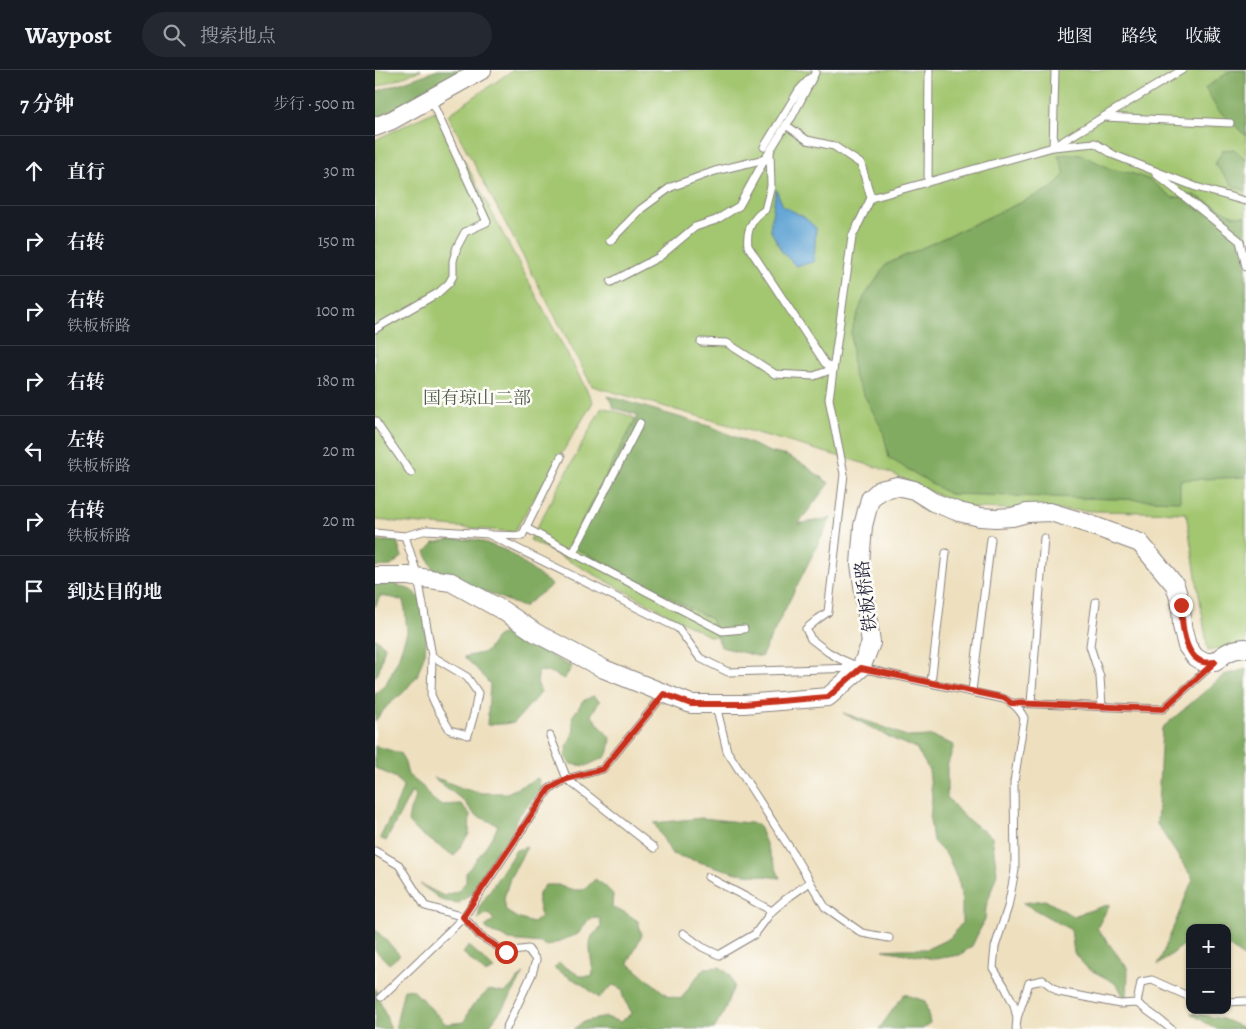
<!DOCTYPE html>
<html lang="zh">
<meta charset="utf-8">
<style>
body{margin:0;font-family:Alegreya,"Noto Serif SC",serif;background:#242831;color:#f1f3f6}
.controls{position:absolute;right:15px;bottom:15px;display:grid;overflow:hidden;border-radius:10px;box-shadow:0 1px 4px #0004}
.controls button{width:45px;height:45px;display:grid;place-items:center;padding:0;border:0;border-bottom:1px solid #363941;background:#171b24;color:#f1f3f6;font:25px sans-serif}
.stop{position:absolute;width:15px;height:15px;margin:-11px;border:4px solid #c8321e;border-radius:50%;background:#fff}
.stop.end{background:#c8321e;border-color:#fff;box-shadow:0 1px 5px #0008}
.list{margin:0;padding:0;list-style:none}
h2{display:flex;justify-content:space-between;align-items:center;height:65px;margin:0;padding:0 20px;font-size:21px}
h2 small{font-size:16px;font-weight:400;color:#9ea1a6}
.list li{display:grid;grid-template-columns:32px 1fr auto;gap:15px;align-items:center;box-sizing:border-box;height:70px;padding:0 20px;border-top:1px solid #363941}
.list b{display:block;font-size:19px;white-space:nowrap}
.list p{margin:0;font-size:16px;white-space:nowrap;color:#9ea1a6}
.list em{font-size:16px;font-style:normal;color:#9ea1a6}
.icon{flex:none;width:28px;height:28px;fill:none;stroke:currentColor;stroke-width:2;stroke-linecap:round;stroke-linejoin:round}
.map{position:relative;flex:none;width:871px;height:959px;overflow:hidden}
header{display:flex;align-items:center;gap:30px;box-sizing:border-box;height:70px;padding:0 25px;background:#171b24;border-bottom:1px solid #363941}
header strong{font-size:24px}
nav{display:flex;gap:28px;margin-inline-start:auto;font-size:18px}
.search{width:350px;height:45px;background:#242831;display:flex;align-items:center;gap:12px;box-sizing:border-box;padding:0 18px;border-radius:28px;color:#9ea1a6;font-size:19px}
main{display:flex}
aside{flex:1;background:#171b24}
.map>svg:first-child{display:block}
</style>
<header>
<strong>Waypost</strong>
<div class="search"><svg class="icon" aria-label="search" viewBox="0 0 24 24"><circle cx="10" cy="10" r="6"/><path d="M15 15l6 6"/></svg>搜索地点</div>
<nav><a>地图</a><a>路线</a><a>收藏</a></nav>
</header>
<main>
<aside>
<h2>7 分钟<small>步行 · 500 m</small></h2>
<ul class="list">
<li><svg class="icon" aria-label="ahead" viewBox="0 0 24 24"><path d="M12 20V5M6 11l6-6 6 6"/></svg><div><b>直行</b></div><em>30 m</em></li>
<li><svg class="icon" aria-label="right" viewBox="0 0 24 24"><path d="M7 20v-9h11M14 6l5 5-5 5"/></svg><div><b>右转</b></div><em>150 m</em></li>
<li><svg class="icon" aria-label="right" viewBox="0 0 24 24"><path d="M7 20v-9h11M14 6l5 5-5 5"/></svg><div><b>右转</b><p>铁板桥路</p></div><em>100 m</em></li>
<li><svg class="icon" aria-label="right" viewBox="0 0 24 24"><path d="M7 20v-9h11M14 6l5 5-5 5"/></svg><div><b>右转</b></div><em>180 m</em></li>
<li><svg class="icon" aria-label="left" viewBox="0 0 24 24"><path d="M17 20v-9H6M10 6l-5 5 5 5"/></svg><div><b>左转</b><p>铁板桥路</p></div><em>20 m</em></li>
<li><svg class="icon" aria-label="right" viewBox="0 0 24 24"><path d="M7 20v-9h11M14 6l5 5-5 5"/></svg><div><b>右转</b><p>铁板桥路</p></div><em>20 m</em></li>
<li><svg class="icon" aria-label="arrive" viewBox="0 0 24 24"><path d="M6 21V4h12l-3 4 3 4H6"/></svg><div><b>到达目的地</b></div></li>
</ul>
</aside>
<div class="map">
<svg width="871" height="959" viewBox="0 0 871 959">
<rect width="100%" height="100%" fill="#fdfcf7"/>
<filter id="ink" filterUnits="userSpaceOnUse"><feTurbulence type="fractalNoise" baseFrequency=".02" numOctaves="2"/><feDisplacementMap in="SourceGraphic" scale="10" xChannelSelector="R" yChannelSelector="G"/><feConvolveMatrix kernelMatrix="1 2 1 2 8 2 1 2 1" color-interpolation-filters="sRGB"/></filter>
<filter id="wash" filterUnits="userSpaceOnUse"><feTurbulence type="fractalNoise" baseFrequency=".0096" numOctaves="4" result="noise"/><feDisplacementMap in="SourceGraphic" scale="20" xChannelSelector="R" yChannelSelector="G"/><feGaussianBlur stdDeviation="1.12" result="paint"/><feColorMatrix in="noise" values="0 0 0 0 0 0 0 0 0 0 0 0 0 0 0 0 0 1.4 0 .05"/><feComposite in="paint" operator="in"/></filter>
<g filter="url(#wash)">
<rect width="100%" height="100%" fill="#eee0bf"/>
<g fill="#a3c66f" stroke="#627455">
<polygon points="0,0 46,0 0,18"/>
<polygon points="138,0 871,0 871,573 833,581 811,443 591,438 505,398 217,316 73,45"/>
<polygon points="62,40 218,332 139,462 0,450 0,70"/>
<polygon points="227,337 258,347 354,569 334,566 155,470"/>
</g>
<g fill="#82ab62" stroke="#52664e">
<polygon points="63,0 94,0 0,49 0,22"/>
<polygon points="857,0 871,0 871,66 842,39 830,18"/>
<polygon points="859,79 871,90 871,121 858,116 840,94 848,80"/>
<polygon points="693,84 707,85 736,99 759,104 775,110 798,128 819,125 859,146 871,146 871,407 805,410 805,431 574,424 514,388 508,361 478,304 476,261 489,227 512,194 677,118 690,104 683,85"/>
<polygon points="233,326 337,357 395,382 412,386 428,394 454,413 423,454 456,448 386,587 346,577 336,549 194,475 263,345 239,338"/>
<polygon points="77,469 103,470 132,481 177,515 148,537 67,504 58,499 50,482 59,473"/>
<polygon points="7,471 22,471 27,487 16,496 0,497 0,472"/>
<polygon points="17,513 36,520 44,527 53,551 50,583 42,606 29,622 13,635 0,651 0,624 11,614 23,589 32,562 30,539 28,531 18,528 5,526 0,537 0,514"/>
<polygon points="134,560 158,576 197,597 189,609 177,603 164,601 162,612 166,622 139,653 112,655 115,614 100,597 89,587 111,582 121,568"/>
<polygon points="0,568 10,576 3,604 0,607"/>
<polygon points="871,599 871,889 852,875 852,858 815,858 815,870 783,895 818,809 782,754 787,658 849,605"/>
<polygon points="218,626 225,631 216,645 236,669 234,681 230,687 211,696 196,694 190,687 192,676 199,661 197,647 208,631"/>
<polygon points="468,643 506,656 533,667 556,666 579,675 572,697 572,727 589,747 617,767 622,803 611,837 610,849 597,876 585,885 560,889 508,880 527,879 552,879 575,868 587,853 587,832 584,813 573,787 558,771 555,750 557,727 554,700 541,678 522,671"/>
<polygon points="0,676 25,683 30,693 33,705 48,717 54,726 65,735 86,734 95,744 94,764 79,786 40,760 33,752 35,740 41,727 37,721 11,771 5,768 23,731 28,717 21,708 0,698"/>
<polygon points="59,708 67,710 87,718 107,723 132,723 163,708 166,719 141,749 138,761 101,820 84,833 68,831 45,814 69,826 83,821 91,812 91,803 107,782 120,762 123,755 100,745 89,731"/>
<polygon points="327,748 383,754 405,808 362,803 297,784 279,753"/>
<path d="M152 777 135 808 129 828 131 841 142 848 158 853 166 846C162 831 160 827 170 815H183L195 820H209L220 809 230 816 238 824 237 838 249 842 263 851 267 865 253 893 293 926 306 929 319 910 330 898 345 897 355 905 359 916 348 944 339 959H198L211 951 231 947 245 952 257 943 248 928V919L238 915 224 928 208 915 179 898 184 893 205 906H218C218 894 212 877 217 866 219 863 224 860 226 857L225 848 214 849 203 864 172 876 166 873 134 870 128 866 117 863 110 857 119 850 113 843 103 849 105 836 141 780Z"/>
<polygon points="670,830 698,846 735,834 722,858 753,899 752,933 742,914 712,898 699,883 696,860 648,833"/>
<polygon points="0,859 25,885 14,894 0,880"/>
<polygon points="94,876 119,899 110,903 88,883"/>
<polygon points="149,903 133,931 112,959 20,959 29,919 38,920 71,954 89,952 96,937 114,920 130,923"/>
<polygon points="0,918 16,959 0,959"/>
<polygon points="529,924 550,931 555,953 548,959 504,959"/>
<polygon points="815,943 848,949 871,959 841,959"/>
</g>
<polygon fill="#5fa3d4" stroke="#406288" points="401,119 408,136 429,147 441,158 439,192 421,196 407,182 395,159"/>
</g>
<g filter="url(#ink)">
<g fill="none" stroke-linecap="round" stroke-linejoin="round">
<defs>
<g id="service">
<polyline points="440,0 440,3 417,47 411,55 432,70 459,76 486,94 496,128"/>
<polyline points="680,0 678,77 720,73 739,85 821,117 870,131"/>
<polyline points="729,47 855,53"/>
<polyline points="389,77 424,20 435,8"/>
<path d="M395 81 396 116 390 140C377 148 371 161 373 176L450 293 458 299"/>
<polyline points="781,104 865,171 871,197"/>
<polyline points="553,112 554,0"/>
<polyline points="235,171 266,139 296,117 340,101 390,89"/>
<polyline points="236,212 284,187 320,157 341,150 364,136 390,89 411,55"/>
<polyline points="0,259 63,223 74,213 78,206 78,191 82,177 90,162 112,152 56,30"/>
<polyline points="326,272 352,273 400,304 439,306 458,299"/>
<polyline points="0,351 36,403"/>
<polyline points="151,458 198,483 265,353"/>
<polyline points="0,463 30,466 52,460 113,464 303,558 325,588 353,602 481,598"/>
<polyline points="116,465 147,466 186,387"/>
<polyline points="30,466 43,507 57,586 92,607 103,623 99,644 93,665 75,660 63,640 56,625 57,586"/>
<polyline points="198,483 347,561 369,559"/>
<polyline points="721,532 715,576 725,607 727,636"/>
<polyline points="556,613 571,483"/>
<polyline points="597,621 616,469"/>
<polyline points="637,633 788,639 837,595"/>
<polyline points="656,633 669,468"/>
<polyline points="341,635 352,681 416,780 450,837 487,863 514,868"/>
<polyline points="175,666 192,709 279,778"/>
<polyline points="0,781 24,795 50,836 89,847 6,927"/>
<polyline points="333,807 397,841"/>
<polyline points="308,863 327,877 344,885 380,864 397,841 411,829 435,812"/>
<polyline points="852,932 871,931"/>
<polyline points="762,933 766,912 777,910 815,927"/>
<polyline points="642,948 654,913 668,910 684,922 745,934 762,933 781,947 796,959"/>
<polyline points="131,959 157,904 161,890 153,879 131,882 105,866 89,847 174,719 192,709 228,699 289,624"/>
<path d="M641 959 642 948 639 935 630 917 618 898 620 877 633 837 640 800 639 712 649 648C644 638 639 634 629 629L486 598 465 589 453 582 436 569 431 559 443 549 453 542 469 404 454 329 477 167 496 128 678 77 807 0"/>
</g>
<g id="tertiary">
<polyline points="0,57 17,50 107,0"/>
<path d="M0 506H33L76 512 127 540 161 563 229 599 316 634H369L453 627 486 598 496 573 485 494 488 456 495 429 505 420 522 416 539 420 558 432 584 442 605 447 621 448 637 447 652 443 675 442 708 452 765 473 800 515 806 535 807 556 812 576 820 587 828 592H840C851 582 857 579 871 578"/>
</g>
</defs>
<use href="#service" stroke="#88817d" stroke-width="9"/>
<use href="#tertiary" stroke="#88817d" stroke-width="20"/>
<use href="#service" stroke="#fff" stroke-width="7"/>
<use href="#tertiary" stroke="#fff" stroke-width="18"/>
</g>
</g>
<g fill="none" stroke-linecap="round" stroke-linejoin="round" filter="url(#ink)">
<path stroke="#c8321e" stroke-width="6" d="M131 882 105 866 88 847 174 719 192 709 228 699 289 624 316 634H369L453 627 486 598 629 628 636 633 788 639 840 592C837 592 831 593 828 592 808 586 807 552 806 535"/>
</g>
<g text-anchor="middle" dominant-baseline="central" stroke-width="5" stroke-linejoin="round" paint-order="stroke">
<g font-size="18" fill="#4f5b4d" stroke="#fdfcf7">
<text x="102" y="328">国有琼山二部</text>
</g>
<g font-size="18" fill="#22223b" stroke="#fdfcf7">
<text transform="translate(491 526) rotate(-97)">铁板桥路</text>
</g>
</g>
</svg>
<div class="controls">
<button>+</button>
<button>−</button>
</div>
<div class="stop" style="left:131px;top:882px"></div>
<div class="stop end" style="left:806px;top:535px"></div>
</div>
</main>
